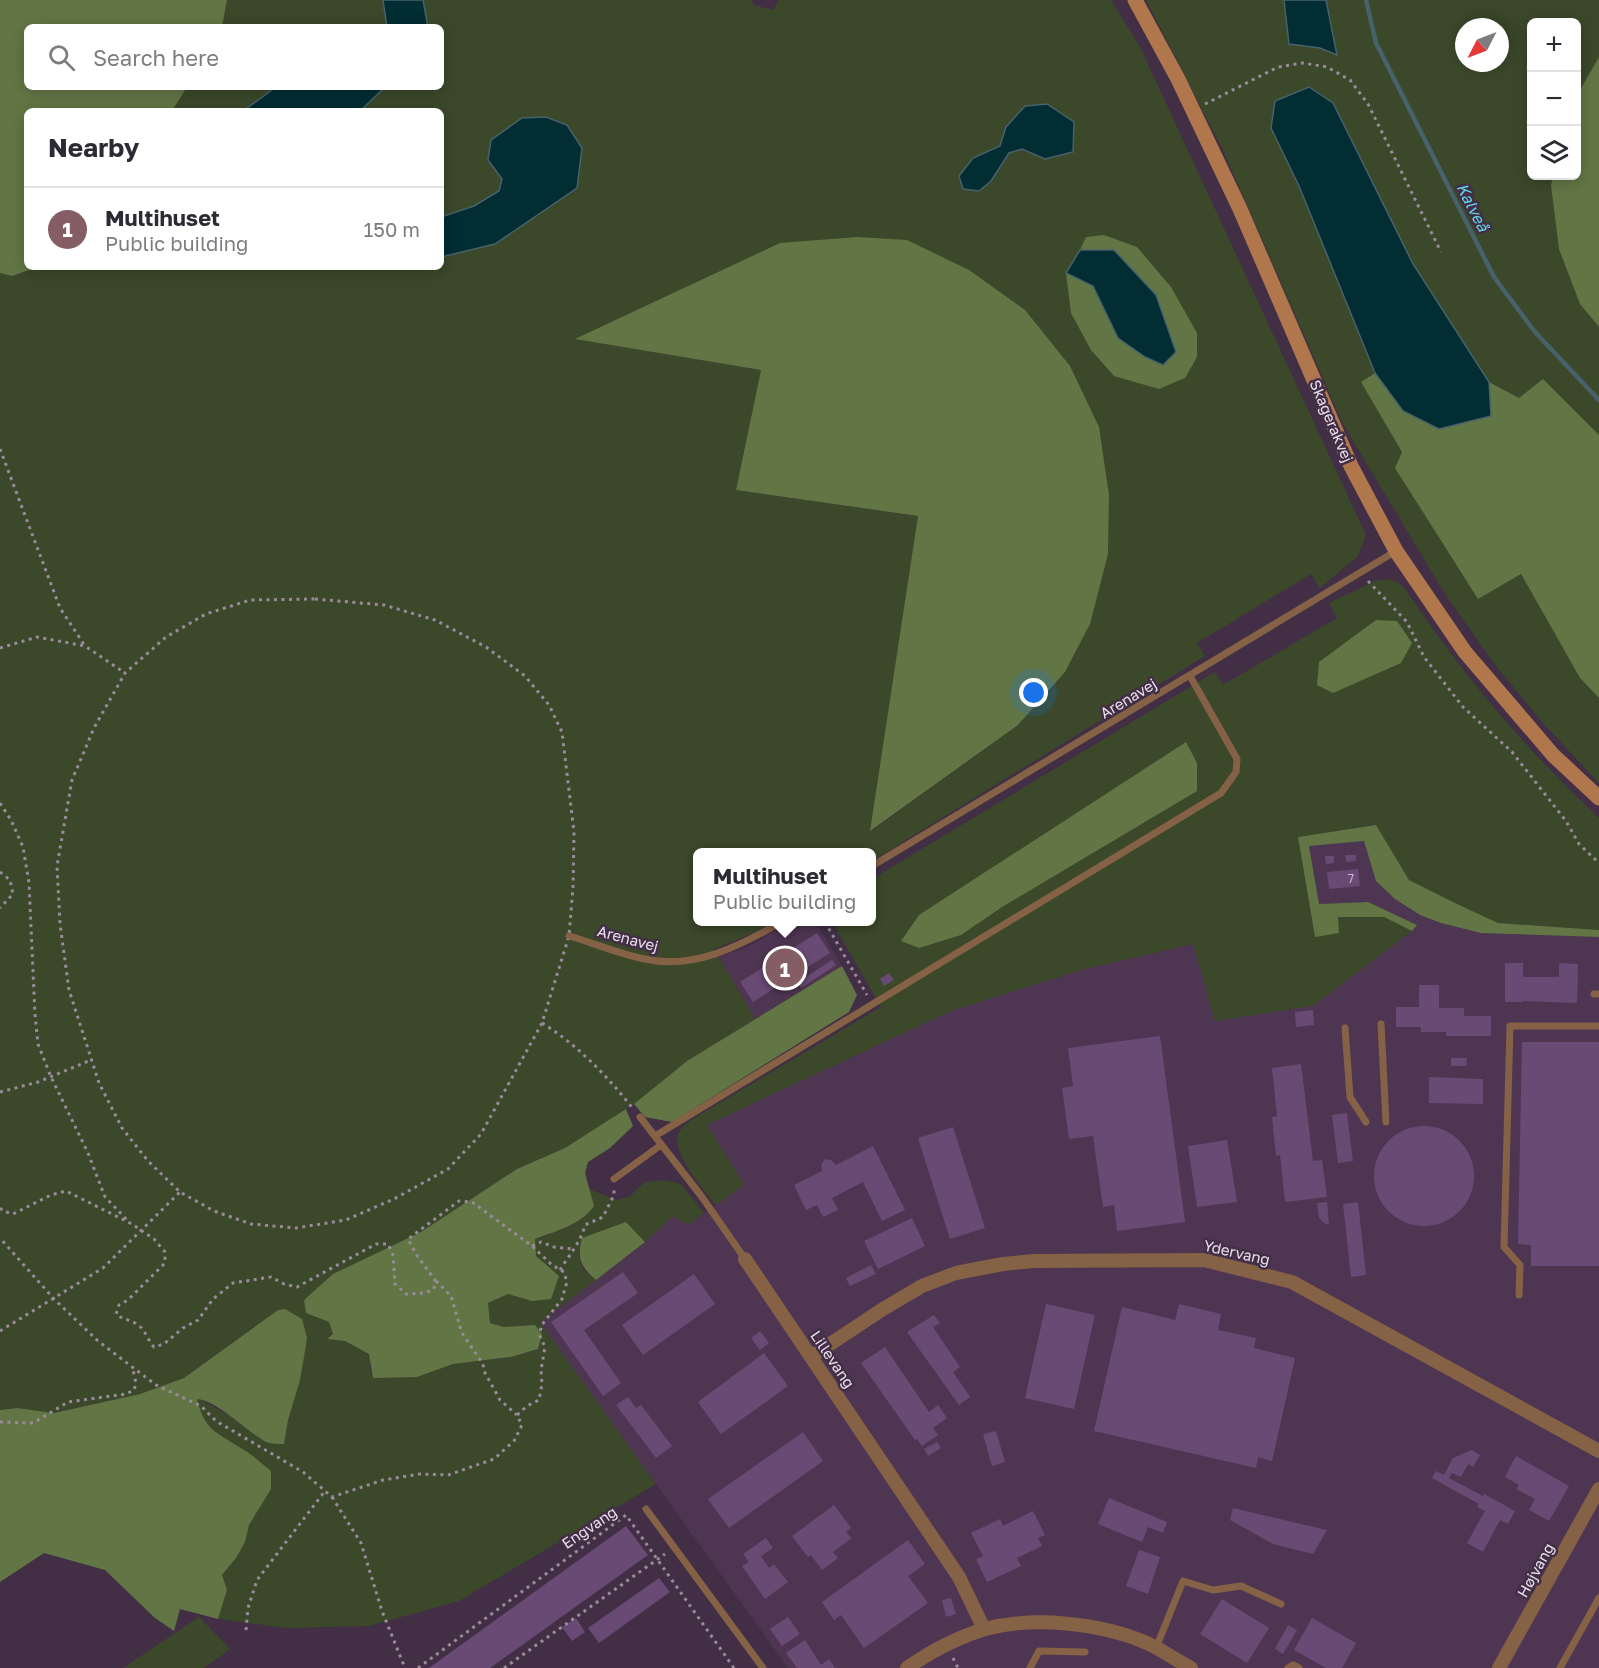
<!DOCTYPE html>
<meta charset="utf-8">
<style>
body{margin:0;font-family:"Golos Text",sans-serif;background:#f2f2f3;color:#2b2b33}
.controls{position:absolute;right:18px;top:18px;display:grid;overflow:hidden;border-radius:9px;box-shadow:0 3px 15px #0003}
.controls button{width:54px;height:54px;display:grid;place-items:center;padding:0;border:0;border-bottom:2px solid #e1e1e2;background:#fff;color:#2b2b33;font:30px sans-serif}
.compass{position:absolute;left:1455px;top:18px;width:54px;height:54px;border-radius:50%;background:#fff;box-shadow:0 3px 15px #0003;rotate:228deg}
.you{position:absolute;left:1034px;top:693px;width:21px;height:21px;margin:-15px;border:4px solid #fff;border-radius:50%;background:#1a73e8;box-shadow:0 0 0 9px #1a73e833}
.badge{display:grid;place-items:center;width:39px;height:39px;border-radius:50%;background:#855d64;color:#fff;font-size:20px;font-weight:700}
.pin{position:absolute;translate:-50% -50%;border:3px solid #fff;box-shadow:0 2px 6px #0006}
.popup{position:absolute;left:693px;top:848px;width:183px;height:78px;box-sizing:border-box;display:grid;place-content:center;border-radius:9px;background:#fff;filter:drop-shadow(0 2px 4px #0005);font-size:20px;white-space:nowrap;color:#7c7c81}
.popup b{font-size:22px;color:#2b2b33}
.popup::after{content:'';position:absolute;left:50%;top:100%;margin-left:-12px;border:12px solid transparent;border-top-color:#fff}
.list{margin:0;padding:0;list-style:none}
h2{display:flex;justify-content:space-between;align-items:center;height:78px;margin:0;padding:0 24px;font-size:26px}
h2 small{font-size:20px;font-weight:400;color:#7c7c81}
.list li{display:grid;grid-template-columns:39px 1fr auto;gap:18px;align-items:center;box-sizing:border-box;height:84px;padding:0 24px;border-top:2px solid #e1e1e2}
.list b{display:block;font-size:22px;white-space:nowrap}
.list p{margin:0;font-size:20px;white-space:nowrap;color:#7c7c81}
.list em{font-size:20px;font-style:normal;color:#7c7c81}
.icon{flex:none;width:33px;height:33px;fill:none;stroke:currentColor;stroke-width:2;stroke-linecap:round;stroke-linejoin:round}
.map{position:relative;flex:none;width:1599px;height:1668px;overflow:hidden}
.search{position:absolute;background:#fff;box-shadow:0 3px 15px #0003;left:24px;top:24px;width:420px;height:66px;display:flex;align-items:center;gap:15px;box-sizing:border-box;padding:0 21px;border-radius:9px;color:#7c7c81;font-size:22px}
.panel{position:absolute;background:#fff;box-shadow:0 3px 15px #0003;left:24px;top:108px;width:420px;height:162px;border-radius:9px}
.map>svg:first-child{display:block}
</style>
<div class="map">
<svg width="1599" height="1668" viewBox="0 0 1599 1668">
<rect width="100%" height="100%" fill="#422f46"/>
<g fill="#4e3652">
<polygon points="1364,841 1376,881 1395,899 1420,915 1481,933 1599,937 1599,1668 788,1668 540,1322 645,1242 673,1216 688,1225 744,1185 707,1125 951,1011 1081,970 1194,944 1313,1006 1412,931 1416,925 1368,902 1319,904 1309,846"/>
<polygon points="790,922 815,922 842,966 755,1019 719,957 750,946"/>
</g>
<g fill="#3b482a" fill-rule="evenodd">
<polygon points="227,0 383,0 387,26 222,27"/>
<path d="M423 0H752L754 5 773 10 779 0H1111L1140 47 1366 535 1358 556 1320 588 1311 574 1197 643 1205 656 872 861V852H698V922H773L758 931 714 949 755 1019 687 1061 634 1104 565 1148 517 1169 421 1232 376 1254 306 1313 329 1322 333 1334 328 1339 345 1341 370 1354V1367L373 1378 417 1377 453 1364 511 1357 538 1349 542 1334 535 1325 504 1327 490 1323 488 1303 508 1294 532 1301 535 1239C556 1232 582 1225 594 1206L589 1189 617 1200 629 1197 645 1182 664 1180 681 1184 704 1213 688 1225 673 1216 645 1242 626 1222 578 1253 583 1269 596 1280 540 1322 656 1484 459 1601 369 1626 287 1628 218 1619 227 1590 222 1575 236 1558 245 1542 249 1525 259 1508 246 1451C218 1435 205 1431 196 1398L202 1400 230 1416 268 1443 284 1444 288 1420 303 1363 278 1310 184 1378 140 1394 54 1413 17 1408 0 1410V273L12 276 38 267H441V257L495 244 577 188 488 160 502 179 499 191 474 206 441 217V111H362V109L385 87H441V27H428ZM1000 146 1072 152 1045 158 1022 149 1010 153 991 181 979 191 963 189 973 158ZM576 339 1070 366 1090 624 1065 672 1018 725 871 831 918 516 736 490 761 370Z"/>
<path d="M1146 0H1599V57L1577 95 1576 22H1532V176H1553L1551 185 1580 304 1599 327V435L1543 380 1519 398 1489 382 1432 295 1413 264 1333 103 1271 128 1299 186 1375 373 1362 382 1402 452 1478 598 1521 574 1580 678 1599 698V783L1541 721 1493 662 1445 594 1343 424 1222 148ZM1464 27H1500V63H1464Z"/>
<polygon points="187,87 276,87 243,111 172,111"/>
<path d="M1388 579 1399 583 1406 590C1461 673 1526 750 1599 818V930L1497 923 1457 904 1409 880 1376 825 1298 837 1315 937 1337 917H1384L1412 931 1313 1006 1215 1021 1193 944 1081 970 951 1011 707 1125 744 1185 716 1205C704 1190 673 1155 678 1135 680 1127 688 1123 694 1118L881 1007 832 922H872V879L1215 672 1223 685 1337 618 1329 603 1375 581Z"/>
<polygon points="199,1617 230,1649 204,1668 123,1668"/>
</g>
<g fill="#627645">
<polygon points="0,0 227,0 222,27 27,27 27,87 187,87 172,111 27,111 27,267 38,267 12,276 0,273"/>
<polygon points="1599,57 1599,327 1580,304 1559,249 1551,185 1553,176 1576,176 1577,95"/>
<polygon points="1104,235 1137,247 1171,287 1197,333 1197,357 1185,378 1159,389 1114,376 1091,350 1071,313 1066,273 1093,286 1118,338 1114,250 1080,250 1086,237"/>
<polygon points="857,237 907,240 969,270 1025,310 1070,366 1099,427 1109,495 1108,554 1090,624 1065,672 1018,725 870,831 918,516 736,490 761,370 575,339 780,243"/>
<polygon points="1375,373 1403,410 1491,416 1489,382 1519,398 1543,379 1599,435 1599,698 1580,678 1521,574 1478,599 1395,468 1402,452 1361,382"/>
<polygon points="1376,620 1397,621 1412,643 1401,663 1333,693 1317,685 1319,662"/>
<polygon points="1186,742 1197,763 1197,791 1002,907 961,935 919,948 901,941 919,915"/>
<polygon points="1376,825 1409,880 1457,904 1498,923 1599,930 1599,937 1481,933 1441,923 1420,915 1395,899 1376,881 1364,841 1309,846 1319,904 1368,902 1417,925 1412,931 1384,917 1338,917 1339,933 1315,937 1298,837"/>
<polygon points="842,966 857,995 849,1012 672,1122 645,1117 634,1104 687,1061"/>
<path d="M626 1109 633 1126 610 1148 588 1162 585 1173 594 1206C581 1225 556 1231 535 1239L536 1256 559 1276 551 1299 532 1301 508 1294 488 1303 490 1323 504 1327 535 1325 542 1334 538 1349 511 1357 453 1364 417 1377 373 1378 369 1354 345 1341 327 1339 333 1334 329 1322 306 1313 304 1300 333 1274 421 1232 517 1169 565 1148Z"/>
<path d="M626 1222 645 1242 596 1280C580 1266 577 1259 582 1238Z"/>
<path d="M285 1309 302 1319 307 1338 304 1357 300 1380 288 1420 284 1444C278 1444 271 1444 266 1442 246 1431 218 1401 197 1399 205 1432 218 1433 244 1450 254 1456 262 1464 271 1471V1489L249 1525 245 1542 236 1558 222 1575 227 1590 218 1619 180 1609 174 1631 155 1618 105 1570 44 1553 0 1582V1410L17 1408 54 1413 140 1394 184 1378 278 1310Z"/>
</g>
<g fill="#012d33" stroke="#47626a" stroke-width="1.5">
<polygon points="383,0 423,0 428,27 387,27"/>
<polygon points="1284,0 1326,0 1337,55 1320,48 1289,44"/>
<polygon points="276,87 385,87 362,109 362,111 243,111"/>
<polygon points="1309,87 1333,103 1413,264 1489,382 1491,416 1439,429 1403,411 1375,373 1299,186 1271,128 1275,101"/>
<polygon points="1047,104 1074,122 1073,152 1045,159 1022,149 1009,153 991,181 979,191 963,189 959,176 973,158 1000,146 1006,127 1025,106"/>
<polygon points="546,117 567,125 582,148 577,188 495,244 441,257 441,217 474,206 499,191 502,179 488,160 491,140 522,118"/>
<polygon points="1080,250 1114,250 1156,295 1176,352 1163,365 1145,357 1118,338 1093,286 1066,273"/>
</g>
<g fill="none" stroke-linecap="round" stroke-linejoin="round">
<polyline stroke="#47626a" stroke-width="4.5" points="1366,0 1376,43 1494,277 1535,332 1599,400"/>
</g>
<g fill="#694a74">
<polygon points="1345,855 1356,855 1356,861 1346,862"/>
<polygon points="1325,856 1334,856 1334,863 1326,864"/>
<polygon points="1358,869 1360,886 1329,889 1327,872"/>
<polygon points="817,933 830,953 753,1002 740,982"/>
<polygon points="832,960 836,965 801,988 798,982"/>
<polygon points="1505,963 1523,963 1523,977 1559,977 1559,963 1578,964 1577,1003 1523,1001 1523,1002 1505,1002"/>
<polygon points="889,973 894,980 884,986 880,979"/>
<polygon points="1419,985 1439,985 1439,1008 1464,1008 1464,1016 1491,1016 1491,1036 1446,1036 1446,1032 1421,1032 1421,1027 1396,1027 1396,1007 1419,1007"/>
<polygon points="1313,1010 1314,1025 1296,1027 1295,1012"/>
<polygon points="1160,1036 1185,1222 1117,1231 1114,1205 1103,1207 1093,1136 1069,1139 1062,1088 1073,1086 1068,1048"/>
<polygon points="1522,1042 1599,1042 1599,1266 1531,1266 1531,1245 1518,1244"/>
<polygon points="1451,1058 1467,1058 1466,1066 1451,1066"/>
<polygon points="1301,1064 1313,1161 1322,1160 1327,1197 1285,1202 1280,1155 1276,1156 1272,1117 1277,1116 1272,1068"/>
<polygon points="1429,1077 1483,1079 1483,1104 1429,1103"/>
<polygon points="1347,1113 1353,1161 1338,1163 1332,1115"/>
<circle cx="1424" cy="1176" r="50"/>
<polygon points="953,1127 985,1228 950,1239 918,1138"/>
<polygon points="1227,1140 1237,1202 1197,1207 1188,1146"/>
<polygon points="873,1146 905,1210 882,1221 863,1182 832,1198 838,1210 823,1217 817,1205 806,1210 794,1185 822,1171 821,1165 825,1159 831,1160 836,1165"/>
<polygon points="1327,1202 1329,1224 1325,1224 1319,1218 1317,1203"/>
<polygon points="1358,1202 1366,1275 1351,1277 1343,1204"/>
<polygon points="912,1218 925,1246 878,1269 864,1241"/>
<polygon points="871,1265 876,1274 850,1286 846,1278"/>
<polygon points="623,1272 638,1293 584,1330 621,1383 603,1396 551,1322"/>
<polygon points="694,1274 715,1304 643,1355 622,1325"/>
<polygon points="1046,1304 1095,1315 1074,1409 1025,1398"/>
<polygon points="1179,1304 1221,1314 1218,1330 1256,1338 1254,1348 1295,1358 1272,1461 1258,1457 1256,1468 1094,1431 1122,1307 1175,1320"/>
<polygon points="934,1315 940,1323 933,1327 960,1367 953,1372 970,1397 959,1405 907,1332"/>
<polygon points="760,1331 769,1343 760,1350 751,1338"/>
<polygon points="885,1347 929,1412 938,1405 947,1418 933,1428 938,1435 922,1446 917,1439 915,1440 861,1363"/>
<polygon points="764,1353 788,1386 721,1434 698,1402"/>
<polygon points="628,1397 636,1408 641,1405 672,1446 656,1458 616,1405"/>
<polygon points="996,1431 1005,1462 992,1466 983,1434"/>
<polygon points="803,1432 823,1461 729,1528 708,1499"/>
<polygon points="937,1442 941,1448 928,1456 924,1449"/>
<polygon points="1472,1450 1480,1455 1473,1467 1468,1464 1461,1477 1452,1473 1449,1478 1483,1496 1484,1494 1515,1511 1508,1524 1500,1520 1483,1552 1467,1543 1485,1511 1477,1507 1479,1504 1432,1478 1436,1471 1444,1475 1453,1458"/>
<polygon points="1516,1456 1569,1486 1549,1521 1529,1510 1535,1499 1516,1489 1519,1485 1505,1477"/>
<polygon points="1109,1498 1167,1522 1163,1533 1148,1527 1142,1542 1098,1524"/>
<polygon points="834,1505 851,1528 846,1532 852,1538 833,1552 838,1558 822,1570 811,1555 808,1557 792,1536"/>
<polygon points="1233,1508 1327,1530 1313,1554 1273,1544 1230,1520"/>
<polygon points="1033,1511 1045,1535 1038,1538 1042,1546 1017,1558 1021,1566 987,1582 976,1559 983,1556 971,1533 1000,1519 1003,1526"/>
<polygon points="626,1526 648,1555 490,1668 429,1668"/>
<polygon points="766,1538 773,1548 761,1556 769,1568 774,1564 788,1582 765,1599 742,1566 749,1562 743,1554"/>
<polygon points="908,1540 925,1564 908,1576 928,1603 864,1648 841,1615 834,1620 822,1602"/>
<polygon points="1139,1550 1160,1557 1148,1594 1126,1586"/>
<polygon points="659,1578 670,1592 599,1643 588,1628"/>
<polygon points="951,1598 956,1614 946,1617 942,1600"/>
<polygon points="1222,1599 1269,1628 1247,1663 1200,1634"/>
<polygon points="788,1617 800,1634 782,1646 770,1629"/>
<polygon points="576,1618 585,1632 572,1641 562,1627"/>
<polygon points="1312,1618 1356,1643 1342,1668 1326,1668 1294,1650"/>
<polygon points="1288,1625 1297,1630 1283,1654 1275,1649"/>
<polygon points="805,1640 821,1665 829,1659 835,1668 797,1668 786,1653"/>
</g>
<g fill="none" stroke-linecap="round" stroke-linejoin="round">
<g stroke="#998a9c" stroke-width="3" stroke-dasharray="3 4.5" stroke-linecap="butt">
<polyline points="1205,104 1278,67 1303,63 1327,67 1350,80 1368,104 1441,252"/>
<polyline points="0,449 60,608 85,646"/>
<polyline points="1368,581 1407,622 1424,657 1463,707 1512,752 1566,821 1579,844 1599,863"/>
<polygon points="315,599 384,605 435,620 486,647 525,676 549,705 562,732 574,832 573,887 569,936 542,1023 481,1134 448,1169 394,1199 346,1220 296,1228 251,1224 214,1211 180,1192 148,1161 122,1128 99,1083 69,990 60,924 57,866 72,780 94,728 125,673 166,637 206,614 250,600"/>
<polyline points="0,648 37,637 85,646 125,673"/>
<polyline points="0,803 11,820 23,847 29,883 35,1015 38,1044 51,1077 88,1153 105,1197 128,1221"/>
<polyline points="0,872 10,880 13,894 0,908"/>
<polyline points="825,922 867,995"/>
<path d="M542 1023C578 1045 608 1077 634 1110"/>
<polyline points="0,1092 38,1082 91,1060"/>
<path d="M0 1208 3 1211 13 1214 51 1195 66 1191 132 1224 154 1239 165 1252V1263L128 1300 119 1305 116 1314C122 1319 127 1319 135 1323 145 1328 147 1339 154 1347L164 1344 183 1328 198 1320 213 1299 233 1283 271 1277 284 1284 297 1287 376 1244H388L393 1255 395 1284 406 1294 425 1293 434 1289 435 1280 416 1254 408 1239 459 1201 472 1202 532 1246 552 1265 564 1272 567 1282 562 1299 541 1326 540 1336 545 1347 541 1370 542 1384 539 1400 527 1406 517 1415 522 1425 514 1441 494 1459 448 1475 420 1474 383 1480 332 1497 303 1472 216 1421 201 1406 156 1385 98 1341 54 1299 0 1238"/>
<polyline points="532,1246 541,1242 554,1247 572,1249"/>
<path d="M560 1270C569 1255 581 1242 585 1225L603 1217 614 1195V1188"/>
<polyline points="436,1281 451,1296 462,1333 483,1364 484,1371 500,1400 517,1415"/>
<polyline points="0,1331 103,1268 180,1192"/>
<polyline points="0,1422 33,1423 68,1402 126,1394 134,1390 136,1383 133,1370"/>
<polyline points="332,1497 361,1543 382,1611 405,1668"/>
<polyline points="246,1630 248,1608 257,1580 325,1491"/>
<polyline points="953,1658 958,1668"/>
<polyline points="418,1668 626,1515 734,1668"/>
<polyline points="504,1668 665,1554"/>
</g>
<g stroke="#856146" stroke-width="7">
<polyline points="872,866 1396,551"/>
<path d="M569 936C594 943 619 954 645 959 694 970 740 946 781 922"/>
<polyline points="1594,994 1599,994"/>
<polyline points="1381,1024 1386,1122"/>
<polyline points="1345,1028 1350,1097 1366,1122"/>
<polyline points="640,1117 702,1197 745,1259"/>
<polyline points="655,1136 1221,793 1236,772 1237,759 1190,676"/>
<polyline points="614,1179 661,1145"/>
<polyline points="1519,1295 1520,1265 1504,1247 1510,1026 1599,1026"/>
<polyline points="646,1509 763,1668"/>
<polyline points="1156,1648 1183,1581 1213,1590 1241,1586 1281,1604"/>
<polyline points="1030,1668 1039,1651 1085,1652"/>
<polyline points="1288,1668 1293,1665 1299,1668"/>
<polyline points="1560,1668 1599,1598"/>
</g>
<g stroke="#856146" stroke-width="14">
<polyline points="745,1259 959,1577 984,1629"/>
<polyline points="812,1356 883,1309 922,1286 956,1273 1003,1264 1033,1261 1204,1260 1292,1282 1599,1451"/>
<path d="M907 1668C930 1652 958 1637 985 1629 1034 1616 1101 1623 1147 1643 1162 1650 1176 1660 1191 1668"/>
<polyline points="1499,1668 1599,1489"/>
</g>
<polyline stroke="#b0774c" stroke-width="15" points="1135,0 1178,79 1240,209 1351,466 1396,551 1465,652 1553,755 1599,798"/>
</g>
<g text-anchor="middle" dominant-baseline="central" stroke-width="5" stroke-linejoin="round" paint-order="stroke">
<g font-size="12" fill="#cab8ce">
<text x="1351" y="878">7</text>
</g>
<g font-size="15" fill="#eaddec" stroke="#422f46">
<text transform="translate(1332 421) rotate(67)">Skagerakvej</text>
<text transform="translate(1128 698) rotate(-31)">Arenavej</text>
<text transform="translate(628 938) rotate(15)">Arenavej</text>
<text transform="translate(1237 1252) rotate(13)">Ydervang</text>
<text transform="translate(833 1359) rotate(56)">Lillevang</text>
<text transform="translate(589 1527) rotate(-34)">Engvang</text>
<text transform="translate(1535 1570) rotate(-61)">Højvang</text>
</g>
<g font-size="16" font-style="italic" fill="#62d4e7" stroke="#422f46">
<text transform="translate(1473 207) rotate(63)">Kalveå</text>
</g>
</g>
</svg>
<div class="controls">
<button>+</button>
<button>−</button>
<button><svg class="icon" aria-label="layers" viewBox="0 0 24 24"><path d="M12 4l9 5-9 5-9-5zM3 14l9 5 9-5"/></svg></button>
</div>
<svg class="compass" viewBox="-18 -18 36 36"><path d="M0-13l5 13h-10z" fill="#e53935"/><path d="M0 13l5-13h-10z" fill="#7c7c81"/></svg>
<div class="you"></div>
<div class="pin badge" style="left:785px;top:968px">1</div>
<div class="popup"><b>Multihuset</b>Public building</div>
<div class="search"><svg class="icon" aria-label="search" viewBox="0 0 24 24"><circle cx="10" cy="10" r="6"/><path d="M15 15l6 6"/></svg>Search here</div>
<section class="panel">
<h2>Nearby<small></small></h2>
<ul class="list">
<li><span class="badge">1</span><div><b>Multihuset</b><p>Public building</p></div><em>150 m</em></li>
</ul>
</section>
</div>
